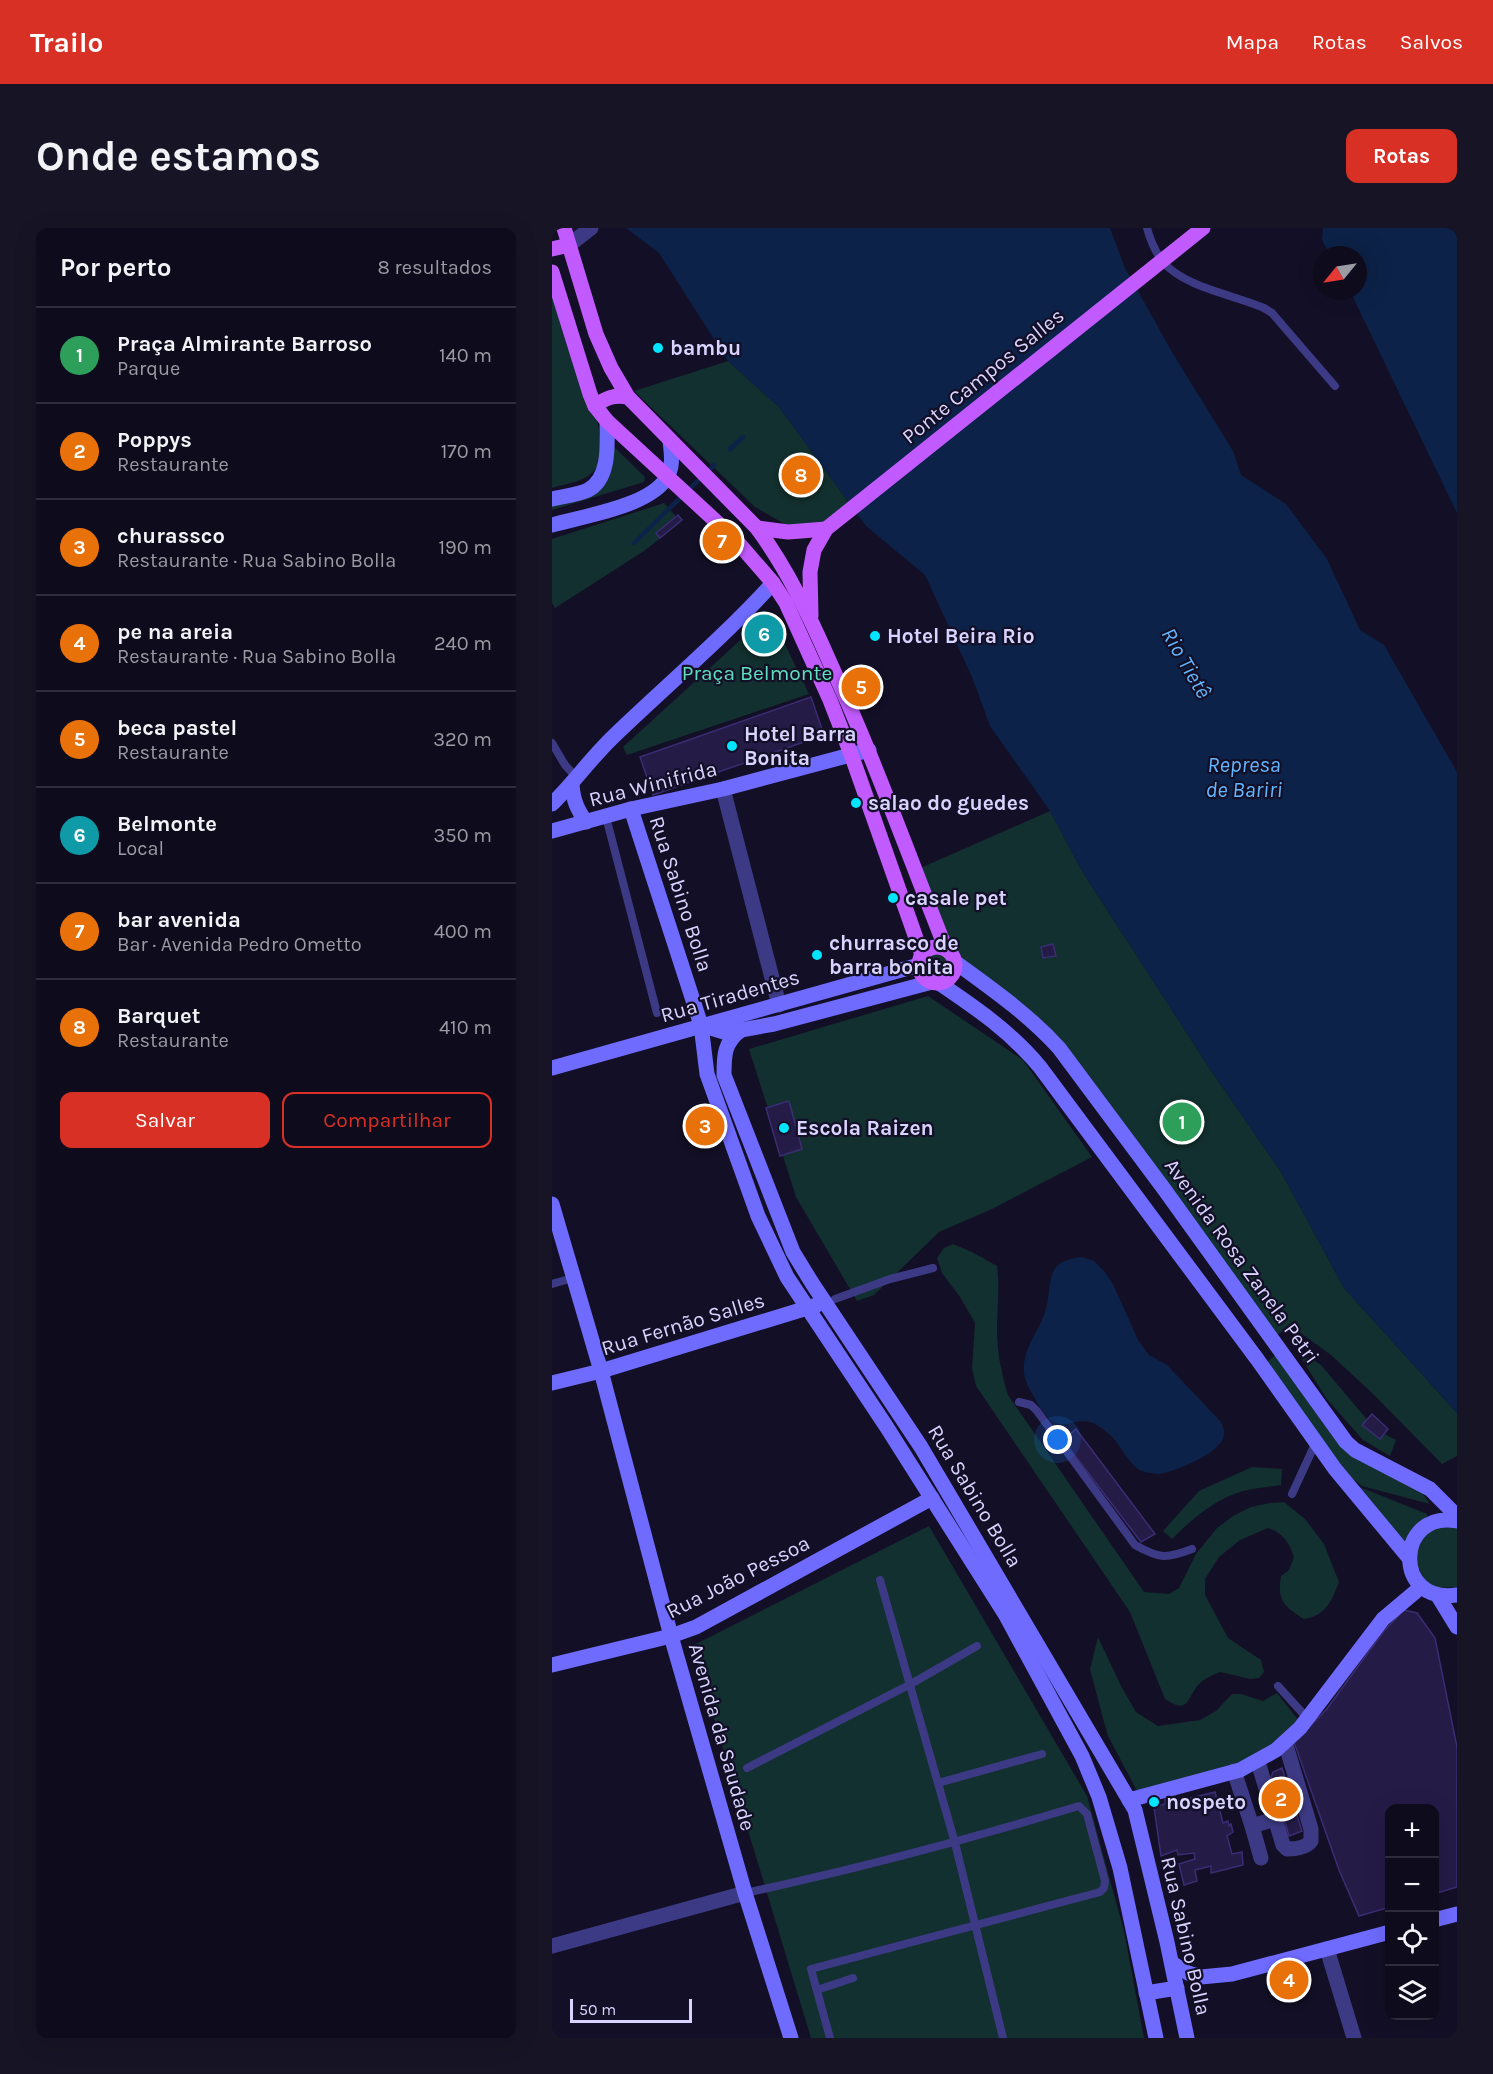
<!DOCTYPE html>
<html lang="pt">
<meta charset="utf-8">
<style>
body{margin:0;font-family:Karla,sans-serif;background:#171425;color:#f1f3f6}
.controls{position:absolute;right:18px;bottom:18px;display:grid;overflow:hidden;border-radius:12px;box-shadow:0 6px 24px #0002}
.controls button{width:54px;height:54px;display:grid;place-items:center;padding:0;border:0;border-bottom:2px solid #2e2b3b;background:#0e0b1c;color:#f1f3f6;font:30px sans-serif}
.compass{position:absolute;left:761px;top:18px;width:54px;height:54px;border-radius:50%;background:#0e0b1c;box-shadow:0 6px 24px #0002;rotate:240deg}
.scale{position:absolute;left:18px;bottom:15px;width:122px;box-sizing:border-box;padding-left:6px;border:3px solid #d9d4ff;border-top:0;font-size:16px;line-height:21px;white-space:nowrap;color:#d9d4ff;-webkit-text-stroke:4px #130f26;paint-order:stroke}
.you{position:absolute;left:506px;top:1212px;width:21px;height:21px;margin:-15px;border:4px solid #fff;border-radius:50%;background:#1a73e8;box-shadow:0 0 0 9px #1a73e833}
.badge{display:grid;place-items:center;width:39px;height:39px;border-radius:50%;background:#d93025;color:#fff;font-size:20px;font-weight:700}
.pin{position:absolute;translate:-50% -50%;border:3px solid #fff;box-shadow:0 2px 6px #0006}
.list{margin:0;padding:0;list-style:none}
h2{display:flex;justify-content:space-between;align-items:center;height:78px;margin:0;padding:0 24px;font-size:26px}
h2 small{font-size:20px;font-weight:400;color:#9b9ba3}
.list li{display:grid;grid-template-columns:39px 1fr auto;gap:18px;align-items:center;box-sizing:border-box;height:96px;padding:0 24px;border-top:2px solid #2e2b3b}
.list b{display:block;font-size:22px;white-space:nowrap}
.list p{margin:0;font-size:20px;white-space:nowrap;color:#9b9ba3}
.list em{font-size:20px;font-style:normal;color:#9b9ba3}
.actions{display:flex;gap:12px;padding:18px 24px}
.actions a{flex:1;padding:14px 0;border:2px solid #d93025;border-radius:12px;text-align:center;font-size:21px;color:#d93025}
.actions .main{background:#d93025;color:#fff}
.icon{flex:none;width:33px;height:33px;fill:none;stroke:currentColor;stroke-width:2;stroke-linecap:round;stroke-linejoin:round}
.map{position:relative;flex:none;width:905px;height:1810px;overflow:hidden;border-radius:12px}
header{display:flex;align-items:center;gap:36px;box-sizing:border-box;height:84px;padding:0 30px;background:#d93025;color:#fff}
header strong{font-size:28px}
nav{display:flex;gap:33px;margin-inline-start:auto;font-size:21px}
.intro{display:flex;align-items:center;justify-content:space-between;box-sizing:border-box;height:144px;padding:0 36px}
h1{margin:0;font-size:42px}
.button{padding:15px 27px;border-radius:12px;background:#d93025;color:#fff;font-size:21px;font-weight:700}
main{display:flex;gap:36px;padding:0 36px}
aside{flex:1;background:#0e0b1c;border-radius:12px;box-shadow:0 6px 24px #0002}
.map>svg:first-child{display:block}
</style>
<header>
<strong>Trailo</strong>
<nav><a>Mapa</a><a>Rotas</a><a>Salvos</a></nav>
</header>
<div class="intro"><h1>Onde estamos</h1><a class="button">Rotas</a></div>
<main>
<aside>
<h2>Por perto<small>8 resultados</small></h2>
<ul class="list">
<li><span class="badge" style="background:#2e9e5b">1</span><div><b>Praça Almirante Barroso</b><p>Parque</p></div><em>140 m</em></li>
<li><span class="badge" style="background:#e8710a">2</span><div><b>Poppys</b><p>Restaurante</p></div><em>170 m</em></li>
<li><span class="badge" style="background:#e8710a">3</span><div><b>churassco</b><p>Restaurante · Rua Sabino Bolla</p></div><em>190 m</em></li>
<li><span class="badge" style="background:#e8710a">4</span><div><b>pe na areia</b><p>Restaurante · Rua Sabino Bolla</p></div><em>240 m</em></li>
<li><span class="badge" style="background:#e8710a">5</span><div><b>beca pastel</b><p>Restaurante</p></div><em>320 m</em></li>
<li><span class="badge" style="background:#0f9aa8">6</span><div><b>Belmonte</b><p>Local</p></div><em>350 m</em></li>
<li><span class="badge" style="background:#e8710a">7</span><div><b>bar avenida</b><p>Bar · Avenida Pedro Ometto</p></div><em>400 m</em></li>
<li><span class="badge" style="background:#e8710a">8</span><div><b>Barquet</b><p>Restaurante</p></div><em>410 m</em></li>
</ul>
<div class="actions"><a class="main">Salvar</a><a>Compartilhar</a></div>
</aside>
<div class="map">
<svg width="905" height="1810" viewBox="0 0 905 1810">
<rect width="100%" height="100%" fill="#130f26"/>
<g fill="#12302f">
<path d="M0 50C12 85 63 211 45 239 35 254 16 255 0 260Z"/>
<polygon points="176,133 227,179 298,276 278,292 257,299 234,297 203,279 82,163"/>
<polygon points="57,214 93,249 92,254 0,282 0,274 38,264"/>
<polygon points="112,275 129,294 92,323 3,380 0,375 0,311"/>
<polygon points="218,385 257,466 75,527 71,519"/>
<polygon points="498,583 530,643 660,844 729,944 792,1060 905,1185 905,1228 890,1236 818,1163 779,1127 739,1098 723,1108 470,778 401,725 391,708 364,642"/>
<circle cx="385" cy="736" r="15"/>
<polygon points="376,768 471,832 540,929 440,981 387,1004 322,1067 305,1073 244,969 197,821"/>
<path d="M401 1016 420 1024 445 1038C448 1060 445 1081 445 1103 445 1125 450 1147 456 1167L592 1364 617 1366 627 1360 644 1326 665 1300 681 1288 699 1279 718 1275 732 1274 753 1291 772 1316 787 1354C780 1372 774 1388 752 1391 732 1378 725 1373 729 1348L737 1342 742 1329C737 1314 731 1305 716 1300L688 1312 667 1329 653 1351V1367L676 1410 709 1432 712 1444 707 1450 698 1451 668 1444C661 1447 653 1450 647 1456 634 1471 637 1487 613 1471L578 1384 424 1158 420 1141 423 1095 408 1069 390 1045 385 1030 392 1020Z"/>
<polygon points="726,1125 784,1208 868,1262 878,1276 810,1258 791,1243 712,1136"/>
<polygon points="757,1129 769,1137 823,1201 844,1212 838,1228 811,1212 774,1170 750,1131"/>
<path d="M700 1239 730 1241 729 1257C717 1259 703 1260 691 1263 663 1271 640 1291 620 1311L611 1303 647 1263Z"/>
<polygon points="797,1252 810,1260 875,1286 876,1297 853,1320"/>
<polygon points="377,1298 535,1568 572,1703 592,1810 259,1810 140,1418"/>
<polygon points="905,1299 905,1359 885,1360 873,1356 862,1328 876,1300"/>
<polygon points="546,1409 570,1460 584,1484 606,1498 648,1492 664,1483 680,1466 689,1466 711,1473 725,1465 747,1493 728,1511 693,1534 585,1563 556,1508 552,1494 538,1441"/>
</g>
<g fill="#0c2248">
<polygon points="74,0 558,0 573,40 620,124 681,223 689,247 734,276 775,331 808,402 832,417 905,544 905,1185 792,1060 729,944 660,844 530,643 498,583 438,498 420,449 373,347 314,298 227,179 176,133 107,25"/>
<polygon points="771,0 905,0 905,285 798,63 806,63 806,27 778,27 770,12"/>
<path d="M530 1029 542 1033 552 1043 561 1056 586 1112 597 1127 615 1137 669 1194C670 1198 673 1202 672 1207 670 1225 624 1243 608 1246 604 1246 595 1245 590 1243 576 1237 569 1216 557 1206 552 1202 544 1195 538 1194 530 1192 522 1194 515 1196 499 1199 489 1182 482 1169 478 1162 472 1153 472 1144 470 1120 488 1103 494 1081 501 1052 492 1033 530 1029Z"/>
</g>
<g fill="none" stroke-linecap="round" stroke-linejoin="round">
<g stroke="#0c2248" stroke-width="4.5">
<polyline points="178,221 191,209"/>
<polyline points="82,315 162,237"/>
</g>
</g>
<g fill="#241b47" stroke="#3b2d73" stroke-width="1.5">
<polygon points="126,287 130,292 108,310 104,305"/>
<polygon points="259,469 272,507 101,567 88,529"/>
<polygon points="501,716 504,728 491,730 489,719"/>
<polygon points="237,873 250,921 228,928 214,880"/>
<polygon points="820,1186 836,1201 828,1211 810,1197"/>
<polygon points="524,1201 603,1306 589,1314 511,1212"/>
<polygon points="852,1382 865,1385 883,1410 905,1519 905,1659 882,1666 882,1580 838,1580 838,1679 807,1688 787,1642 742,1514 774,1482 832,1403"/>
<polygon points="730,1540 750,1603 737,1608 732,1591 729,1592 719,1549 721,1544"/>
<polygon points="663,1564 671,1595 676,1593 677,1598 679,1596 681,1604 675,1608 680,1626 690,1624 691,1637 659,1645 659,1638 643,1642 645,1653 632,1657 627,1636 643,1631 642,1625 626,1627 625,1622 609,1628 602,1579 613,1576 613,1568 623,1565 623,1574"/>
</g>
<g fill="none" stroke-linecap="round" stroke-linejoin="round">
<g stroke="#3d3a85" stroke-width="8">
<path d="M595 0C598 11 604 25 611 34 632 59 682 67 712 80L720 85 783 158"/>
<polyline points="0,515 13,537 25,550"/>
<polyline points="54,589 105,785"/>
<polyline points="0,1056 21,1050"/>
<polyline points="283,1071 338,1051 381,1040"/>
<path d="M467 1174 479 1177 485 1183 583 1317C608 1331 614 1331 640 1321"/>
<polyline points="740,1266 764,1214"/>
<polyline points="328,1352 403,1615 451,1810"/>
<polyline points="726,1458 755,1490"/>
<polyline points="195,1540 357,1457 425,1418"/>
<polyline points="386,1555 490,1526"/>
<path d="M193 1665C306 1641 417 1611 527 1578L535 1586 553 1653 552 1660 548 1664 259 1741 278 1810"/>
<polyline points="265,1762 301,1750"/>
</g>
<g stroke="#3d3a85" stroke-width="15">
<polyline points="17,17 39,0"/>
<polyline points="171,561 227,777"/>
<path d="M706 1534 731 1617 735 1621C743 1621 754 1620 759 1613V1601L733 1514"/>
<polyline points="682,1543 700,1598 723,1591"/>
<polyline points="700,1598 709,1630"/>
<polyline points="0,1718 193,1665"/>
<polyline points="775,1721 802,1810"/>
</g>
<g stroke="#6f6bff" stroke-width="15">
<path d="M0 271C11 268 26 267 36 262 59 250 55 214 55 193"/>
<path d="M0 297C32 288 99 278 115 249 122 238 119 224 118 212"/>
<path d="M20 556C21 572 25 581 34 594"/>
<path d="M0 576C22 554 40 529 62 508 115 457 171 410 221 355"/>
<polyline points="79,581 149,797 155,846 206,988 235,1049 334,1198 453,1386 530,1528 547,1569 568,1640 604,1810"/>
<polyline points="0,603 79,581 171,561 317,522"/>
<path d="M403 734C440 761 476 786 507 820L612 961 794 1214 803 1222 878 1261 905 1288"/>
<path d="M387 755C424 780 459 804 488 839L705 1131 783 1241 857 1330"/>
<polyline points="149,797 172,804 189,802 222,796 380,754"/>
<path d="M189 802C172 814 172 828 172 847L241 1024 260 1055 369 1219 583 1582 615 1714 635 1810"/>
<polyline points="0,840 367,737"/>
<polyline points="0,976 49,1143 119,1408 193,1665 239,1810"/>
<polyline points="0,1155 49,1143 265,1077"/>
<path d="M905 1293C844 1281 840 1377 905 1367"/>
<polyline points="886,1368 905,1399"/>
<polyline points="0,1437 119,1408 144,1399 380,1270"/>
<polyline points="577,1572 688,1542 724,1522 748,1500 831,1391 869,1359"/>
<polyline points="882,1692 905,1686"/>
<polyline points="620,1735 636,1745 649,1749 680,1746 838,1704"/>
<polyline points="594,1765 625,1760"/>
</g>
<g stroke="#c25bff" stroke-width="15">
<path d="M12 0 44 106 59 140 76 169 205 300C236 342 258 389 279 437 322 530 356 626 394 721"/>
<polyline points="0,21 17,17"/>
<polyline points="0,44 38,166 43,178 55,193 182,310 221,355 234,375 278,472 299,526 370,727"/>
<path d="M43 178C55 169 62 167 76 169"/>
<polyline points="205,300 236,304 274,301"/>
<polyline points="259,388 258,344 262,322 274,301 651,0"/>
<circle cx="385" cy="737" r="18"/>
</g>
</g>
<g fill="#00e5ff" stroke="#130f26" stroke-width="2">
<circle cx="106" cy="120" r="6"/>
<circle cx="323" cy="408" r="6"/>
<circle cx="180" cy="518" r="6"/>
<circle cx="304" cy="575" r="6"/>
<circle cx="341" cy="670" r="6"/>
<circle cx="265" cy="727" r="6"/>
<circle cx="232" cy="900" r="6"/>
<circle cx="602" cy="1574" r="6"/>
</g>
<g text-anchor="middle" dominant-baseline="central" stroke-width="4.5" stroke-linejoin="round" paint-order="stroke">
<g font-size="21" font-weight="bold" fill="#d9d4ff" stroke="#130f26" text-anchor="start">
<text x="118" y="120">bambu</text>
<text x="335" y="408">Hotel Beira Rio</text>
<text x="192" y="506">Hotel Barra<tspan x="192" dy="24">Bonita</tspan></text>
<text x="316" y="575">salao do guedes</text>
<text x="353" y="670">casale pet</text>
<text x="277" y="715">churrasco de<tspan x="277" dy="24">barra bonita</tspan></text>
<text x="244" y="900">Escola Raizen</text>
<text x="614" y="1574">nospeto</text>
</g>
<g font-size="21" fill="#d9d4ff" stroke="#130f26">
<text transform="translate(431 148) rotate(-39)">Ponte Campos Salles</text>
<text transform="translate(101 556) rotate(-14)">Rua Winifrida</text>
<text transform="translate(129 666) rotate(72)">Rua Sabino Bolla</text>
<text transform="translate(178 768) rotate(-16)">Rua Tiradentes</text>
<text transform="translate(690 1033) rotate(54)">Avenida Rosa Zanela Petri</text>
<text transform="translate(131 1096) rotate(-17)">Rua Fernão Salles</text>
<text transform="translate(423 1268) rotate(59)">Rua Sabino Bolla</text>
<text transform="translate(186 1349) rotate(-27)">Rua João Pessoa</text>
<text transform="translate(170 1509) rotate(74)">Avenida da Saudade</text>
<text transform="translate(634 1708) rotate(77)">Rua Sabino Bolla</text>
</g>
<g font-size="21" fill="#5fe0c0" stroke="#130f26">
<text x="205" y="445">Praça Belmonte</text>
</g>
<g font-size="22" font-style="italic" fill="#62b6ff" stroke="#130f26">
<text transform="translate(634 435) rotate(60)">Rio Tietê</text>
<text x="692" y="537">Represa<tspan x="692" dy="25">de Bariri</tspan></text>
</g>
</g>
</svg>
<div class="controls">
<button>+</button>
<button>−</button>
<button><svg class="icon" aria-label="locate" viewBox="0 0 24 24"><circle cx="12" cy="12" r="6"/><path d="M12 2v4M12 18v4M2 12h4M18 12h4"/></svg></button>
<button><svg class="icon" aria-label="layers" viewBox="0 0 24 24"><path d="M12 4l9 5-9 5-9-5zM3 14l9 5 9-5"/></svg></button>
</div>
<svg class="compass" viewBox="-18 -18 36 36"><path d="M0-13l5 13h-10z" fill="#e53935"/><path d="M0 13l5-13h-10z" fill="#9b9ba3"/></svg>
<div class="scale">50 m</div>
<div class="you"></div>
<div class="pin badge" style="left:630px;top:894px;background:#2e9e5b">1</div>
<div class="pin badge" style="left:729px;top:1571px;background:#e8710a">2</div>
<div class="pin badge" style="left:153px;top:898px;background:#e8710a">3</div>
<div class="pin badge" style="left:737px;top:1752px;background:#e8710a">4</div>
<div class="pin badge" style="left:309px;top:459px;background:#e8710a">5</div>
<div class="pin badge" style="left:212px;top:406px;background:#0f9aa8">6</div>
<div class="pin badge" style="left:170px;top:313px;background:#e8710a">7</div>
<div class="pin badge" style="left:249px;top:247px;background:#e8710a">8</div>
</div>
</main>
